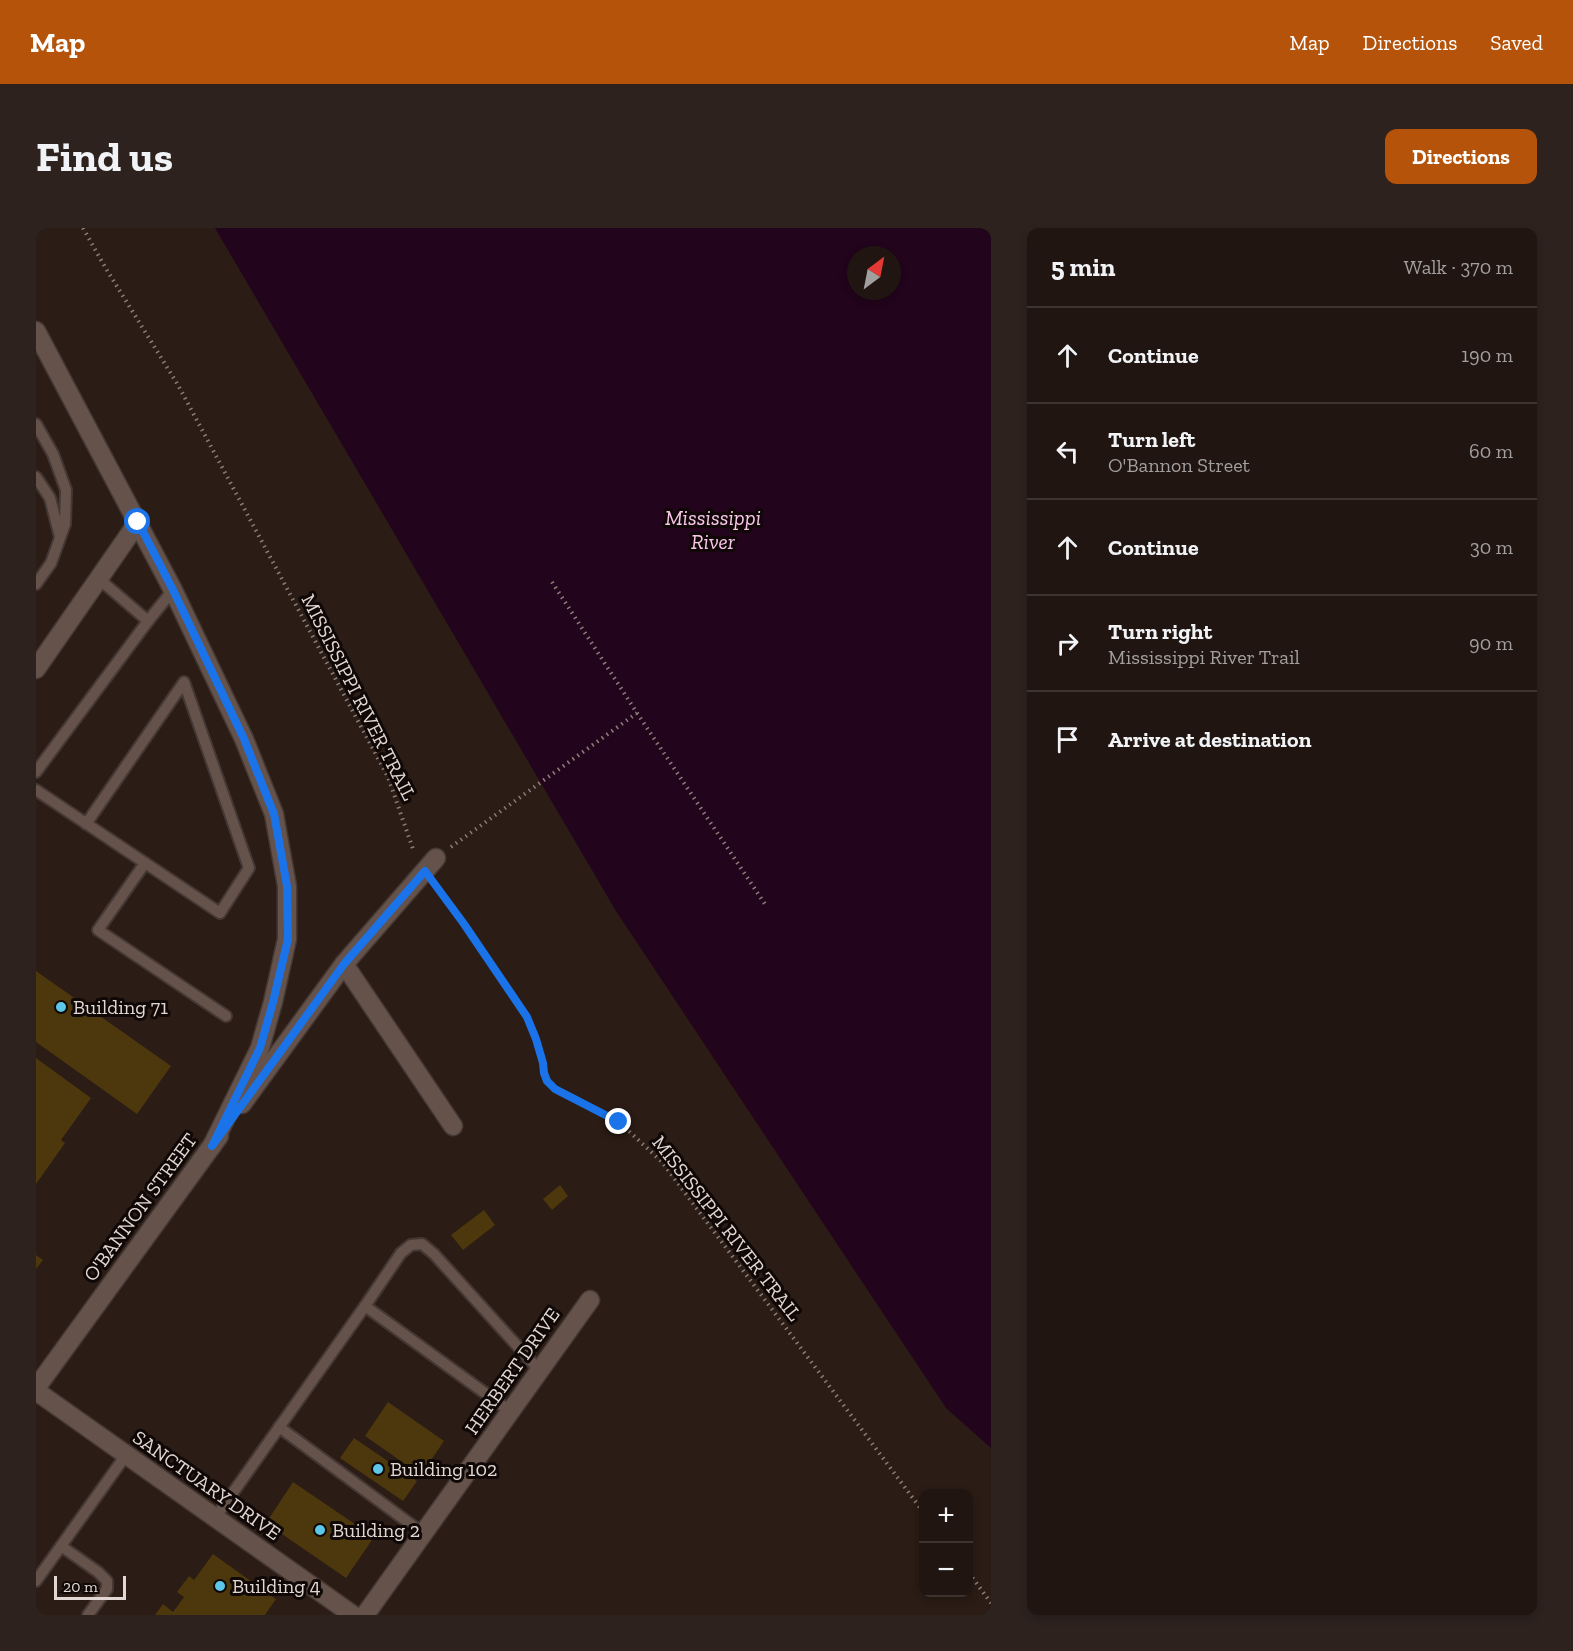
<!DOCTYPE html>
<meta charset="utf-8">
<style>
body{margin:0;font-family:"Zilla Slab",serif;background:#2d221e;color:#f1f3f6}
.controls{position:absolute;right:18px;bottom:18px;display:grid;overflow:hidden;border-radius:12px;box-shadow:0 3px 9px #0003}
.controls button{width:54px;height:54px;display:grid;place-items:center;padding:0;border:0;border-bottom:2px solid #3d3430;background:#201510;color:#f1f3f6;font:30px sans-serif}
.compass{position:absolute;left:811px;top:18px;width:54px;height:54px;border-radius:50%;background:#201510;box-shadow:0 3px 9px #0003;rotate:32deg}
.scale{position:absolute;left:18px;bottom:15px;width:72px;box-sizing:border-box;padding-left:6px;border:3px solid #e2d7d2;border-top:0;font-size:16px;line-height:21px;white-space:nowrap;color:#e2d7d2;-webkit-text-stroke:4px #0f0806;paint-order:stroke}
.stop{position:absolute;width:18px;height:18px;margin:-14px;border:4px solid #1a73e8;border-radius:50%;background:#fff}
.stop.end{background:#1a73e8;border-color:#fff;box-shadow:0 2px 6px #0008}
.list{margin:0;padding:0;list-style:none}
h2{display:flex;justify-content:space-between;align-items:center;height:78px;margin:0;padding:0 24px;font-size:26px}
h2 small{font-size:20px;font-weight:400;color:#a29f9f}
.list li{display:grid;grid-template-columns:39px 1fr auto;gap:18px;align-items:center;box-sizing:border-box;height:96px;padding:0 24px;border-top:2px solid #3d3430}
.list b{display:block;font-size:22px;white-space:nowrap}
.list p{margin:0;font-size:20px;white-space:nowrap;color:#a29f9f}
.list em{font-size:20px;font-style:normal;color:#a29f9f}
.icon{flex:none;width:33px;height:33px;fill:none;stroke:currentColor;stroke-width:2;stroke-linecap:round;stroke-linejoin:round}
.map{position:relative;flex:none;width:955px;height:1387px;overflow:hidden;border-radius:12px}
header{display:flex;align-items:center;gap:36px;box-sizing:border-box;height:84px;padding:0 30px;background:#b45309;color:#fff}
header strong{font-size:28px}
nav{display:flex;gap:33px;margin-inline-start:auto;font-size:21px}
.intro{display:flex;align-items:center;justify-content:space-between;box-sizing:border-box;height:144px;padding:0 36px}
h1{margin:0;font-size:42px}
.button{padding:15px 27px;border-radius:12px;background:#b45309;color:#fff;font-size:21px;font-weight:700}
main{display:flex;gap:36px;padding:0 36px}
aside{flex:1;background:#201510;border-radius:12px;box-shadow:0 3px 9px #0003}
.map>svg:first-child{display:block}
</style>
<header>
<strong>Map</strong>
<nav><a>Map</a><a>Directions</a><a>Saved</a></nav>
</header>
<div class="intro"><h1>Find us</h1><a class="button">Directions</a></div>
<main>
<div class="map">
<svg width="955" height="1387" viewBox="0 0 955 1387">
<rect width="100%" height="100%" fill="#2b1c15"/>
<path fill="#22041c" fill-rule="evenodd" d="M179 0H955V1220L910 1180 580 683ZM820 27H856V63H820Z"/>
<g fill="#4d370c">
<polygon points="0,743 135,838 101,886 0,814"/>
<polygon points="0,830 55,870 25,912 29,915 0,956"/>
<polygon points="524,957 532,968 516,982 507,971"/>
<polygon points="448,982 459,997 427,1022 415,1007"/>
<polygon points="0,1027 7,1032 0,1041"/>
<polygon points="352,1174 408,1213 385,1247 329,1208"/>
<polygon points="318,1210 381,1253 367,1273 304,1230"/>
<polygon points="257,1254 338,1309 310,1350 230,1295"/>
<polygon points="177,1326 240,1371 229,1387 119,1387 127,1376 137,1384 148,1369 141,1364 153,1348 158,1352"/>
</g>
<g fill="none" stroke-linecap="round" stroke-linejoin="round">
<defs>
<g id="service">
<polyline points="0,196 17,226 30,262 29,296 15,335 0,356"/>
<polyline points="0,249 14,270 24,309"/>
<polyline points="112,393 137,362"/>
<polyline points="0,544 112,393 63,351"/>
<path d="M0 562C61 603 123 644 184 685L213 640 148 454 50 596"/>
<polyline points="109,635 62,702 190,788"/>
<polyline points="329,1078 365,1025 375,1017 386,1016 398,1026 504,1143"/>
<polyline points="243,1199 388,1306"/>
<polyline points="179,1290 329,1078 475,1184"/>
<polyline points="25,1318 62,1344 71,1353 71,1361 52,1387"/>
<polyline points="0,1353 90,1227"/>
</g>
<g id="minor">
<polyline points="0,103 137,362 208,511 238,586 251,658 251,711 237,774 224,820 176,918"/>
<polyline points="0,441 102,294"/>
<polyline points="308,736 417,898"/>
<polyline points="206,876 308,736 400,630"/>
<polyline points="0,1160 183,908"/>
<polyline points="0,1163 317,1387"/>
<polyline points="329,1387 554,1072"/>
</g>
</defs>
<use href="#service" stroke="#453834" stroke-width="14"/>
<use href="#minor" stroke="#453834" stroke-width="21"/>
<g stroke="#8b7e78" stroke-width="4" stroke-dasharray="1.5 4.5" stroke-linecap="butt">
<polyline points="47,0 69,39 142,157 352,549 378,624"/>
<polyline points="516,354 601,485 729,676"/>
<polyline points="415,619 601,485"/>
<polyline points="400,658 491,789 500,811 507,835 508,845 511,853 519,861 583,894 626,934 888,1285"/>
<polyline points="933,1345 955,1375"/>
</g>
<use href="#service" stroke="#65534b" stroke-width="10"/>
<use href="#minor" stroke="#65534b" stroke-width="18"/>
</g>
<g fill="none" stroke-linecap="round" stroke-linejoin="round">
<polyline stroke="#1a73e8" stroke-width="8" points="102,294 137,362 208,511 238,586 251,658 252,711 237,774 224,820 176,918 308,736 389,643 428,696 491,789 500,811 507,835 508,845 511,853 519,861 583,894"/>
</g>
<g fill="#5cc7e8" stroke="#0f0806" stroke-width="2">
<circle cx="25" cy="779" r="6"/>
<circle cx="342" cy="1241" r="6"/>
<circle cx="284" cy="1302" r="6"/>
<circle cx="184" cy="1358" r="6"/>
</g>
<g text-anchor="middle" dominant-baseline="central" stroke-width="6" stroke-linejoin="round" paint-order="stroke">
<g font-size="20" fill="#e2d7d2" stroke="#0f0806">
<text transform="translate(323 469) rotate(63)">MISSISSIPPI RIVER TRAIL</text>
<text transform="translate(104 979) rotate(-54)">O'BANNON STREET</text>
<text transform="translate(691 1000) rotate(52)">MISSISSIPPI RIVER TRAIL</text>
<text transform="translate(476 1143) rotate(-55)">HERBERT DRIVE</text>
<text transform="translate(171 1257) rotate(35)">SANCTUARY DRIVE</text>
</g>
<g font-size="20" fill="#e2d7d2" stroke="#0f0806" text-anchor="start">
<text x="37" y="779">Building 71</text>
<text x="354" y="1241">Building 102</text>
<text x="296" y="1302">Building 2</text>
<text x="196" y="1358">Building 4</text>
</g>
<g font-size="21" font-style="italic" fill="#fac6ec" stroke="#0f0806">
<text x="677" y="289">Mississippi<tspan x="677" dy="24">River</tspan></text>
</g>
</g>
</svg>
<div class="controls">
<button>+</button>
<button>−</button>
</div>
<svg class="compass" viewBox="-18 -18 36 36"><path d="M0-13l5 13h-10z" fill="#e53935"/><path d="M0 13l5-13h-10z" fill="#a29f9f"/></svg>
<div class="scale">20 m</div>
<div class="stop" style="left:102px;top:294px"></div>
<div class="stop end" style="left:583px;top:894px"></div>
</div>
<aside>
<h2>5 min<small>Walk · 370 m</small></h2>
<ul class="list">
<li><svg class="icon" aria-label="ahead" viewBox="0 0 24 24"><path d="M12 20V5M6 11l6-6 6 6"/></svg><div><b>Continue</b></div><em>190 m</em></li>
<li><svg class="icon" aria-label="left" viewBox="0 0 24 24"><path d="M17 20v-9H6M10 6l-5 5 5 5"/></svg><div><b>Turn left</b><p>O'Bannon Street</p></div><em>60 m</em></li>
<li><svg class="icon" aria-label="ahead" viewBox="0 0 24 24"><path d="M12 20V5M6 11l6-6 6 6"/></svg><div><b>Continue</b></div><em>30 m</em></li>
<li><svg class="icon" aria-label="right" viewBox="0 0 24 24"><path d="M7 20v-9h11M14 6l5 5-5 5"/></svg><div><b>Turn right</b><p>Mississippi River Trail</p></div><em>90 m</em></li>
<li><svg class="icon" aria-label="arrive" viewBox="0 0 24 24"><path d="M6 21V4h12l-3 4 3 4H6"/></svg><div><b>Arrive at destination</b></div></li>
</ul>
</aside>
</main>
